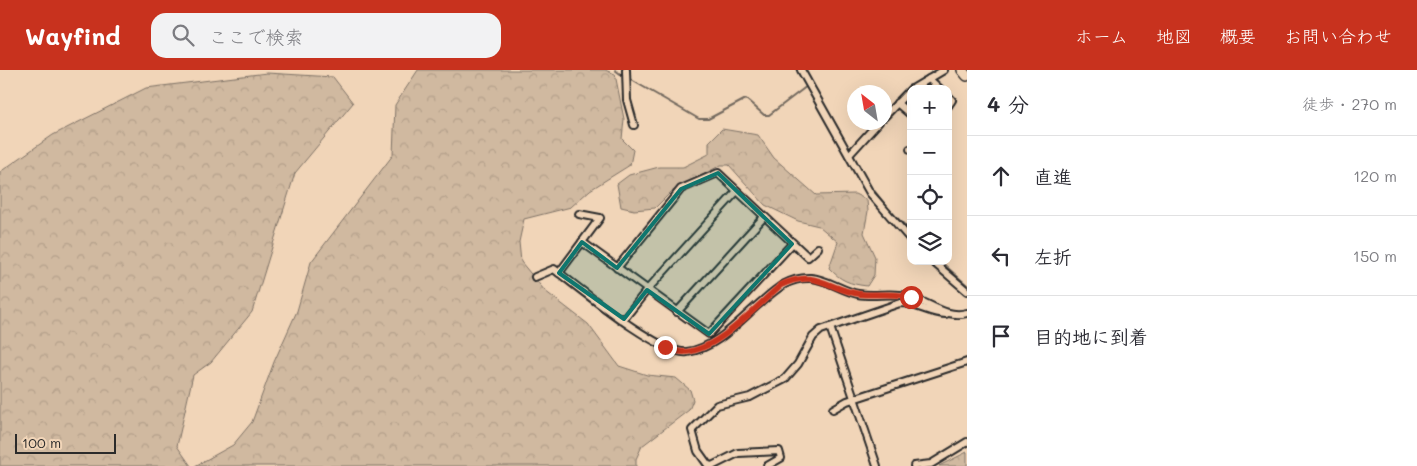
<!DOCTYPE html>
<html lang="ja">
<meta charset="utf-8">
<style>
body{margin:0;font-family:Mali,"Klee One",sans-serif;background:#f2f2f3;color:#2b2b33}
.controls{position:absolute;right:15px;top:15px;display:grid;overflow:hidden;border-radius:10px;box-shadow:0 5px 20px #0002}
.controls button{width:45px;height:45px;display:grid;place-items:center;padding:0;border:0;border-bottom:1px solid #e1e1e2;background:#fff;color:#2b2b33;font:25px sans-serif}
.compass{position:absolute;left:847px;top:15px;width:45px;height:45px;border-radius:50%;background:#fff;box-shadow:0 5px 20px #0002;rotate:329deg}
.scale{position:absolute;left:15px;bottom:12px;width:101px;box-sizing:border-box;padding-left:5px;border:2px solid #2b2b2b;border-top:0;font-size:14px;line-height:18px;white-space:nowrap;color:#2b2b2b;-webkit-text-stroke:4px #f1d5b8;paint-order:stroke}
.stop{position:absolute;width:15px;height:15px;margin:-11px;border:4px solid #c8321e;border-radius:50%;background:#fff}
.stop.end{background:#c8321e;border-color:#fff;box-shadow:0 1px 5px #0008}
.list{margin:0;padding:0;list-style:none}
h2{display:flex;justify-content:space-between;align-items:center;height:65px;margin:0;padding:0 20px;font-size:21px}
h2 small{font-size:16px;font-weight:400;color:#7c7c81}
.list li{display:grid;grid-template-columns:32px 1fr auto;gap:15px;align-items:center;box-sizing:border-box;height:80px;padding:0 20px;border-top:1px solid #e1e1e2}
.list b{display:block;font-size:19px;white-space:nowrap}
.list em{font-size:16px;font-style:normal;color:#7c7c81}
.icon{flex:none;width:28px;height:28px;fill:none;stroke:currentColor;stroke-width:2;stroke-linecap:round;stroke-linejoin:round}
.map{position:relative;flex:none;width:967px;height:396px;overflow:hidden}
header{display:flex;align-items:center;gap:30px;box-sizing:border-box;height:70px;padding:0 25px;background:#c8321e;color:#fff}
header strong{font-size:24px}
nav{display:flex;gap:28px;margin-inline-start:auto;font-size:18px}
.search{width:350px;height:45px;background:#f2f2f3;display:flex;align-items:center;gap:12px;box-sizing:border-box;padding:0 18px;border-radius:15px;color:#7c7c81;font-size:19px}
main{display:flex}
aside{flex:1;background:#fff}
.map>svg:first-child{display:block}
</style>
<header>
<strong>Wayfind</strong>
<div class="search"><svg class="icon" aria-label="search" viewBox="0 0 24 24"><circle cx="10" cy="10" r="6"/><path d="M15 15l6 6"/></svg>ここで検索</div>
<nav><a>ホーム</a><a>地図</a><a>概要</a><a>お問い合わせ</a></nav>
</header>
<main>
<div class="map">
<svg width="967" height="396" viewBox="0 0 967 396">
<defs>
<pattern id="forest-crowns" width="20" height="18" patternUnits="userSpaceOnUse" patternTransform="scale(1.25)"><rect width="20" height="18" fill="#d0b9a0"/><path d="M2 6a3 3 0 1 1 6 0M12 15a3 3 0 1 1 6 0" fill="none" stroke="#b39f8a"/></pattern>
</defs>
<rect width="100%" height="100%" fill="#f1d5b8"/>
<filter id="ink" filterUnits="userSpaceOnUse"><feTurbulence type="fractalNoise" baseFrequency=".02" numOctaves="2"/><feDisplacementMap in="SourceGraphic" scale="10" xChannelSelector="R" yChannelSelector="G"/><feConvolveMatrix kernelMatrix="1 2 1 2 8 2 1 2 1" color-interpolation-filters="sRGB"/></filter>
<g filter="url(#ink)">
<g fill="url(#forest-crowns)" stroke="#7e7266">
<polygon points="418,0 605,0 615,4 624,49 622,69 633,80 630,95 590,120 571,137 524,149 519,172 521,192 545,221 588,254 619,296 647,305 676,308 690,320 693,330 689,340 642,376 636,389 636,396 195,396 233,375 252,352 274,292 297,241 311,192 393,85 395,35"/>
<polygon points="267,3 333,7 353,33 295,103 252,242 211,292 193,305 177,376 191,396 0,396 0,102 53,65 146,18"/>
<path d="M722 59 758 65 774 88 816 125 855 124 867 130 868 141 864 163 875 187 874 205 867 216C850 214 841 211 829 198L838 172 819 156 798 151 765 135 729 95H721L671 122 655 138 634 140 621 137 617 114 629 105 659 97H683L709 84V72Z"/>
<polygon points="967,382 967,396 939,396"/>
</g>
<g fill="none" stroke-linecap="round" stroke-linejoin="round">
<g stroke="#73695e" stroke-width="2">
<polyline points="615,0 623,6"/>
<polyline points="628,8 699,49 708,49 746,29 764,45 769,45 807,16"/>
<polyline points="873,119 892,143 911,161"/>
<polyline points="940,191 967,215"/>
</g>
<defs>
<g id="street">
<polyline points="626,0 627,30 634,55"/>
<polyline points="801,0 870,123 911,170"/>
<polyline points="929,9 940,19"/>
<polyline points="912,19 944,0"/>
<polyline points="948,26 952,30 948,36"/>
<polyline points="897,33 911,45"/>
<polyline points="884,47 911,19"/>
<polyline points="910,79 911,79"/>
<polyline points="849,85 879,52"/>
<polyline points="582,172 709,264 792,174"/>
<polyline points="932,191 967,221"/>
<polyline points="617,198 681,119 718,103 808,187 818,178"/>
<polyline points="559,203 600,148 579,144"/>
<path d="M535 207 554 199C578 217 661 286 687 282 716 278 738 252 759 234 775 220 788 207 811 208 827 209 842 221 858 224 874 227 891 222 907 226 928 231 945 249 967 243"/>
<polyline points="677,242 764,147"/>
<polyline points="624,249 647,220 737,121"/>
<polyline points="830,257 877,396"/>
<polyline points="833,339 847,331 967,292"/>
<path d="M767 396 781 388 779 381 738 383 712 396 708 395 698 381 692 360 717 335 750 327 785 309 798 294 813 267 821 260 900 233C916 233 930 244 946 244"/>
<polyline points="914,396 931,394 967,372"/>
</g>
<polyline id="secondary" points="962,0 967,6"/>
</defs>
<use href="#street" stroke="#2b2b2b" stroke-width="10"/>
<use href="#secondary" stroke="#2b2b2b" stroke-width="12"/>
<use href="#street" stroke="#f1d5b8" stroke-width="6"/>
<use href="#secondary" stroke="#f1d5b8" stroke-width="9"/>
</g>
</g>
<g fill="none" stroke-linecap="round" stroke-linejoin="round" filter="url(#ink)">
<path stroke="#c8321e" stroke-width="6" d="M665 277C671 279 677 282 683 282 717 282 756 236 781 215 815 198 829 220 860 224 877 226 894 222 911 227"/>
</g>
<path fill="#0f766e" fill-opacity="0.2" stroke="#0f766e" stroke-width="4" stroke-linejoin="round" d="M718 103 792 174 709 264 647 220 624 249 559 203 582 172 617 198 681 119Z"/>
</svg>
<div class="controls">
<button>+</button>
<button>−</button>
<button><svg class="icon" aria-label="locate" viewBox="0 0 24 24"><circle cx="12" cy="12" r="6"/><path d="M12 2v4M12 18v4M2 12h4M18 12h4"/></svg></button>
<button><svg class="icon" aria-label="layers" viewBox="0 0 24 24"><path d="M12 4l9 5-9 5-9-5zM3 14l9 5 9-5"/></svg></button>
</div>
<svg class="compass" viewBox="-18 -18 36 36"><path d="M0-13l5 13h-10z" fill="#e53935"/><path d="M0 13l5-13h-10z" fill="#7c7c81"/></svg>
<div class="scale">100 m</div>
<div class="stop" style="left:911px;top:227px"></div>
<div class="stop end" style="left:665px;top:277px"></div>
</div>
<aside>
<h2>4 分<small>徒歩 · 270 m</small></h2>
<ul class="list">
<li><svg class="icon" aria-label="ahead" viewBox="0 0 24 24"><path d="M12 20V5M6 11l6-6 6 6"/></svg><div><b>直進</b></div><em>120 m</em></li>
<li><svg class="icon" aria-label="left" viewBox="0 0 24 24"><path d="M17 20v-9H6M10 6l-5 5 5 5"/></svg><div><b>左折</b></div><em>150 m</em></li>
<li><svg class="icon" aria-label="arrive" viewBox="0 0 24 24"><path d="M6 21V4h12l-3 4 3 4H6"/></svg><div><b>目的地に到着</b></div></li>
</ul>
</aside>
</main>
